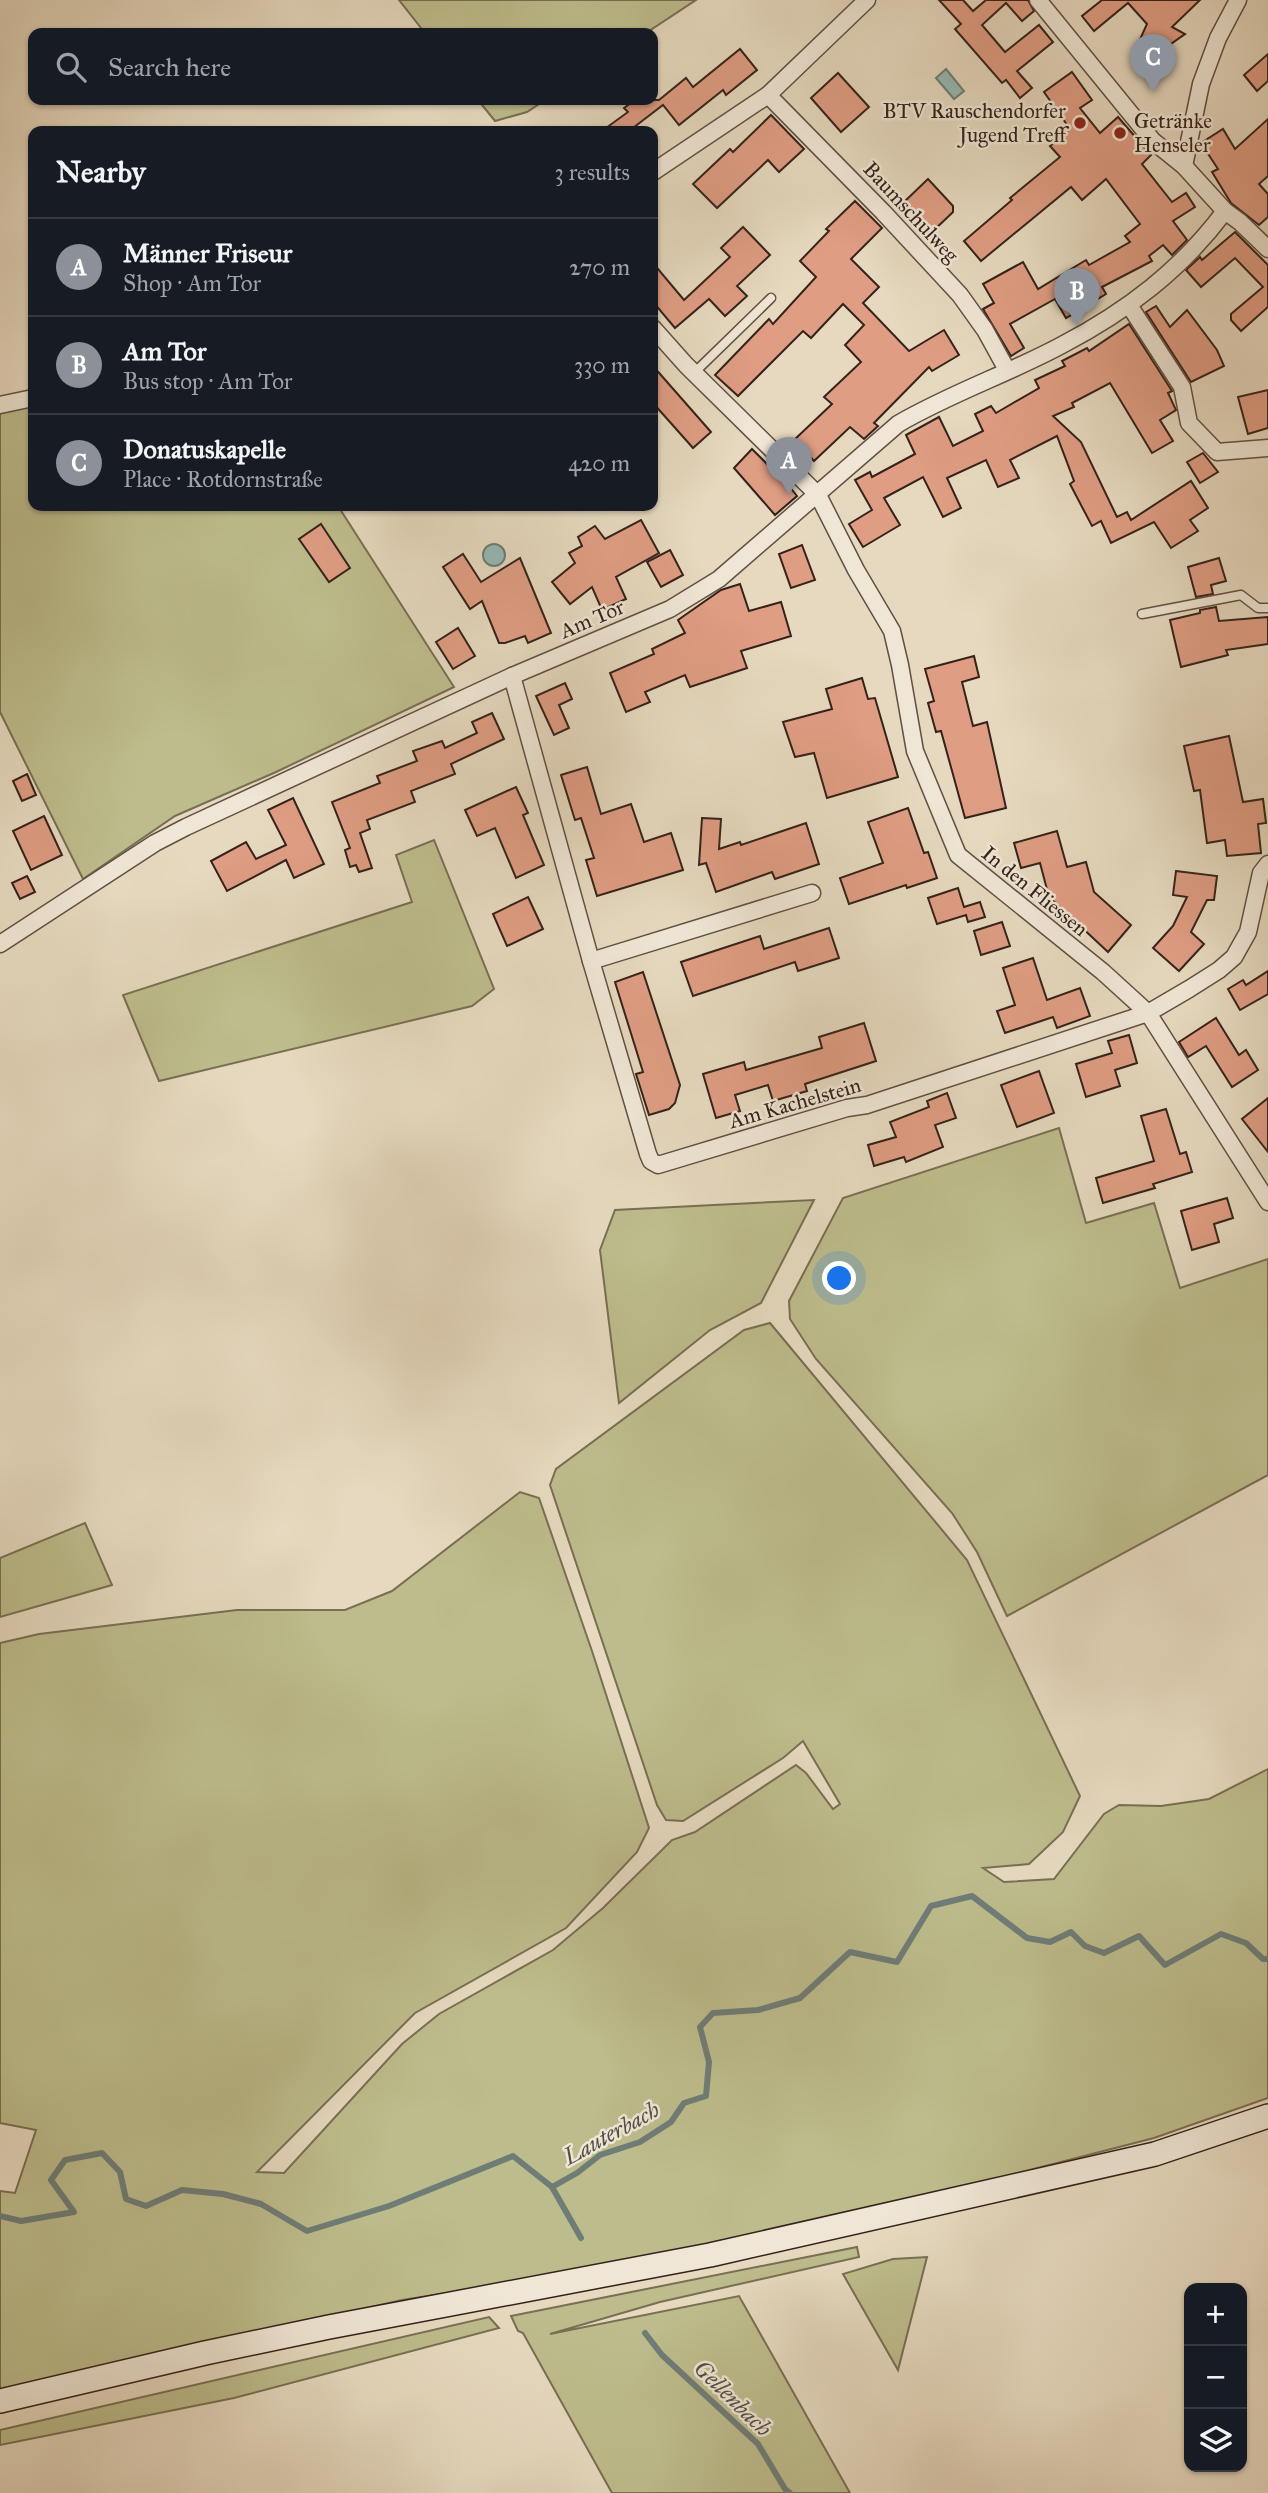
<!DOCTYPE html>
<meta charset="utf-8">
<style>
body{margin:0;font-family:"IM FELL Great Primer",serif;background:#242831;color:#f1f3f6}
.controls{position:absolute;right:21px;bottom:21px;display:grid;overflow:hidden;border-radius:14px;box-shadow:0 2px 5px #0004}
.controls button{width:63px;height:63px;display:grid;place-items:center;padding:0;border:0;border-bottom:2px solid #363941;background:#171b24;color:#f1f3f6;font:35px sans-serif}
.you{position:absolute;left:840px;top:1279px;width:24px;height:24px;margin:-18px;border:5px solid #fff;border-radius:50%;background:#1a73e8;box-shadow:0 0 0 10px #1a73e833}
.badge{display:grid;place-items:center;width:46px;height:46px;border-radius:50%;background:#8c9099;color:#fff;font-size:23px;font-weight:700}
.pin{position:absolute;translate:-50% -58px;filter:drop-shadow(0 2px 4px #0008)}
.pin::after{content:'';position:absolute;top:37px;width:24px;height:21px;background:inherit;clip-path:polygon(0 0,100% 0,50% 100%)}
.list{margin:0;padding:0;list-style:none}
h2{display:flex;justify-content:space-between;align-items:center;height:91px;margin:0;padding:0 28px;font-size:30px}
h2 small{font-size:23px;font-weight:400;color:#9ea1a6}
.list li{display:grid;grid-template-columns:46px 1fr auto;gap:21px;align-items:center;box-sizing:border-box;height:98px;padding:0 28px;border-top:2px solid #363941}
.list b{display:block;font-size:26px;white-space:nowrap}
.list p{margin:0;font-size:23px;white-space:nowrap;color:#9ea1a6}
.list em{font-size:23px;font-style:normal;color:#9ea1a6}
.icon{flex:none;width:38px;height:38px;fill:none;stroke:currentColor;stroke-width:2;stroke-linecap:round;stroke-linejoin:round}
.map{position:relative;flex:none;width:1268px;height:2493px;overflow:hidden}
.search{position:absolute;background:#171b24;box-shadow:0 2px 5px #0004;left:28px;top:28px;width:630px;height:77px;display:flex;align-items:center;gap:18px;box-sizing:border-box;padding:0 24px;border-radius:14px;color:#9ea1a6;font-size:26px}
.panel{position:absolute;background:#171b24;box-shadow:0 2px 5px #0004;left:28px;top:126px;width:630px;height:385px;border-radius:14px}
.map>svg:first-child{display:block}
</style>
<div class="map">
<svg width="1268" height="2493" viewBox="0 0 1268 2493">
<rect width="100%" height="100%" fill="#e6d9bf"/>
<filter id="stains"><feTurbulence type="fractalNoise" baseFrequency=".00286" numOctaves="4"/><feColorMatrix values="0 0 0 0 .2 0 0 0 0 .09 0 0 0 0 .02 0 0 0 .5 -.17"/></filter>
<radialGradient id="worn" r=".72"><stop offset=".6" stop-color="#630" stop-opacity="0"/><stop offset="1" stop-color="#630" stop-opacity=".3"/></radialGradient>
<g fill="#bdbc8c" stroke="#796f53" stroke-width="2">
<polygon points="399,0 696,0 646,33 425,33"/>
<polygon points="478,100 545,100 527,112 495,121"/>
<polygon points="33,406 33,506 338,506 454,687 276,772 175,816 83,879 0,712 0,413"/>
<polygon points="434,840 494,989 472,1006 159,1081 123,995 412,902 396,855"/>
<polygon points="1059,1128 1086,1223 1154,1203 1180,1288 1268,1259 1268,1475 1007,1616 977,1552 952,1513 816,1359 790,1319 789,1301 843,1198"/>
<polygon points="814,1200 761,1303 710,1330 619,1403 600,1250 615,1210"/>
<polygon points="770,1323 967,1560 1080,1796 1063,1832 1029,1864 983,1868 1004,1882 1054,1879 1104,1814 1119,1805 1161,1806 1209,1799 1268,1769 1268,2098 1154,2138 708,2253 402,2300 0,2392 0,2191 15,2193 36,2130 0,2123 0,1643 39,1634 237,1610 345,1610 392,1591 520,1492 539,1498 592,1651 649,1828 637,1852 566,1928 415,2013 257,2172 284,2173 402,2044 439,2014 553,1950 603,1908 672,1840 695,1832 796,1765 806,1773 833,1809 840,1804 803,1741 783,1758 683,1821 666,1820 657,1805 550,1485 556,1469 744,1330"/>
<polygon points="85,1523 112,1585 0,1617 0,1558"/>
<polygon points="857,2247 859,2257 660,2302 550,2334 739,2296 850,2493 612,2493 523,2333 518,2331 511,2316"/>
<polygon points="927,2257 898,2370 843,2274 893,2259"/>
<polygon points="489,2317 499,2328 234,2398 0,2445 0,2430"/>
</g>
<g fill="#96bab5" stroke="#6f7d77" stroke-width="2">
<polygon points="946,69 964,91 954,99 936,78"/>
<circle cx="494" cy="555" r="11"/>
</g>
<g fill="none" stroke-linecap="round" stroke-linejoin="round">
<g stroke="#6f7d77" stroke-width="6">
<polyline points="552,2187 581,2238"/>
<polyline points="0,2216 21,2221 74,2212 51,2180 65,2160 102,2153 120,2172 126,2199 146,2206 182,2190 223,2194 261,2204 307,2231 389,2206 513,2156 552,2187 577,2173 600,2155 640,2142 671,2122 684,2103 706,2096 709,2062 700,2027 713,2013 758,2010 800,1998 850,1952 897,1962 931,1906 972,1896 1027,1938 1050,1942 1071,1932 1085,1946 1104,1953 1139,1936 1165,1965 1221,1934 1246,1943 1263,1959 1268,1959"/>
<polyline points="645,2333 662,2355 758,2444 785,2489 790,2493"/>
</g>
</g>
<g fill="#df9d83" stroke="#35221a" stroke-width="2">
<polygon points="939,0 963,0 973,11 986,0 1028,0 1034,11 1022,21 1006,3 982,25 1005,52 1039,25 1053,42 1017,71 1032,88 1020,98 1006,80 1002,83 955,29 961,24"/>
<polygon points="1102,0 1200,0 1172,27 1185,34 1155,55 1137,46 1147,24 1128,3 1094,31 1082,16"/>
<polygon points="740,49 757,70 726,95 723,90 679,125 663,105 629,131 602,131 628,112 624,108 635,100 659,100 686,78 693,87"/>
<polygon points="1268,54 1268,81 1257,91 1244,75"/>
<polygon points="1072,72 1092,100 1080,108 1100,133 1118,117 1151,155 1142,164 1172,202 1186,193 1195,207 1173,221 1187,240 1172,255 1163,245 1149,256 1152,261 1102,287 1106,294 1066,318 1055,299 1010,324 1024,348 1011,356 983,309 994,303 983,284 1023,262 1038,289 1086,260 1089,265 1130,242 1125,236 1140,224 1106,179 1082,200 1071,187 981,261 964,241 1012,200 1010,198 1060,157 1050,146 1070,129 1044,92"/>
<polygon points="838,73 869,107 841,132 811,98"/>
<polygon points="771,115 804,149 779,172 768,160 717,208 693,184 730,149 733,152"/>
<polygon points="1268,119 1268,176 1259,184 1268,194 1268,217 1259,225 1231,203 1212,172 1218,169 1201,143 1223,129 1235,149"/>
<polygon points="928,179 953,206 953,212 932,232 904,202"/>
<polygon points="855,201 882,228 851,259 879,287 863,303 909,351 944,330 959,355 932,371 929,367 874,423 878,426 864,439 850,427 814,461 794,440 832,404 824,397 861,362 845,345 864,325 843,304 811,338 803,331 738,396 715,375 769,319 773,324 816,277 800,261 829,231 826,229"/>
<polygon points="743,227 770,255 737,286 747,296 725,316 709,299 675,328 653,302 653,263 684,300 730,257 721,248"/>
<polygon points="1235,232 1268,265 1268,307 1241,331 1231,320 1231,314 1263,287 1235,258 1201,287 1186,270 1200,257 1202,260"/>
<polygon points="1156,306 1170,327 1187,310 1217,350 1224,366 1191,382 1146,312"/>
<polygon points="1129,324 1172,391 1168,393 1176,410 1160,420 1173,441 1152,453 1110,383 1072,403 1074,407 1053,416 1081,442 1117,517 1127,512 1131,520 1191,481 1208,508 1190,520 1198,531 1171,548 1154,522 1111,543 1101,521 1092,526 1070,484 1074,481 1057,436 1010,460 1019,478 998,487 986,460 947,478 961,508 943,517 923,477 884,498 900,525 863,547 849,524 872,510 855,480 870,472 872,477 915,454 906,435 939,417 953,446 983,431 975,414 991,406 996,413 1039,388 1035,380 1065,366 1062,361 1087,348 1089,351"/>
<polygon points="653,366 711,432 693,448 653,403"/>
<polygon points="1268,390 1268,428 1248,434 1238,397"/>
<polygon points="752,449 771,468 773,466 797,496 775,515 734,468"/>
<polygon points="1203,453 1218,472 1200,483 1187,462"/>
<polygon points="641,520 659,553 616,577 626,599 602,610 592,587 570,604 552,582 575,563 569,553 582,546 578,537 595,526 605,539"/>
<polygon points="321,524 350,568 329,582 299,539"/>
<polygon points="802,545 815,580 791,588 779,554"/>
<polygon points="670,550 683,575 661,587 647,562"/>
<polygon points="463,554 481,582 520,558 551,633 528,643 525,636 505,643 499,643 482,601 470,609 443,567"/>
<polygon points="1219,558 1226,581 1211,585 1213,594 1196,597 1188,567"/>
<polygon points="740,584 749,611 781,602 791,636 741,651 747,668 690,687 685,675 645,692 650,702 626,712 610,673 654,654 652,649 685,633 678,620 721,590"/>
<polygon points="1216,607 1219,621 1268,617 1268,644 1226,650 1228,655 1181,667 1170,620 1200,613 1200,610"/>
<polygon points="458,628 475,656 453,669 436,642"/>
<polygon points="974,656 979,677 962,682 973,726 987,722 1006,808 965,818 941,731 936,732 928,703 934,701 925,669"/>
<polygon points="862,678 868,699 875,698 898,777 827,798 814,753 795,757 783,722 832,709 826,689"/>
<polygon points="565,683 572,699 559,705 569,728 554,735 536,696"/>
<polygon points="492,713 504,739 451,764 455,774 411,791 415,802 367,820 370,829 360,833 372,868 359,872 356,865 350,867 345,850 350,848 332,802 380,783 377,776 417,761 413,751 442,741 445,748 477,733 472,722"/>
<polygon points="1229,736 1243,802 1263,799 1266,823 1258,824 1261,853 1227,856 1225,840 1207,843 1200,790 1194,791 1184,746"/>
<polygon points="587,767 601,814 631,804 644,842 671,833 683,870 597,896 586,860 594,858 581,818 575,820 561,775"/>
<polygon points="27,774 36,795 22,801 13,781"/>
<polygon points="516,787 528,813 523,815 544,865 516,878 495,828 477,836 465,810"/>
<polygon points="293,798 324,864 294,878 286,860 227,891 211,861 246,842 256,859 286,845 268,810"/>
<polygon points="908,808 924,853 928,852 937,878 907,888 906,885 849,904 840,878 883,863 868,822"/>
<polygon points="44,816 62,855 31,870 13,831"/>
<polygon points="702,818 721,819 719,849 740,842 741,845 806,823 819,864 775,879 772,872 716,892 706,863 699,865"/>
<polygon points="1057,831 1067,867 1086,862 1094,892 1131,925 1108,952 1049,897 1040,863 1021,868 1014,843"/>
<polygon points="1176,871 1217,876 1214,900 1207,900 1191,932 1204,944 1179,971 1153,948 1173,926 1187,897 1173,895"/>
<polygon points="27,876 35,892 20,899 12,883"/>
<polygon points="958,888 964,907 980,902 985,917 968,922 966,915 937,924 928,898"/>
<polygon points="528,897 543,929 507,946 493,914"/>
<polygon points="1002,922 1010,946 981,955 974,931"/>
<polygon points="829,928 839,958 798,971 795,962 693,996 681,962 760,936 764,949"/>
<polygon points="1033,958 1047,1000 1080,988 1090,1016 1057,1028 1053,1017 1005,1033 997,1011 1015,1005 1003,968"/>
<polygon points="1268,971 1268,994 1240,1010 1228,989 1243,980 1246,985"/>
<polygon points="643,972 680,1085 675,1103 669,1109 649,1115 636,1074 643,1072 615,982"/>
<polygon points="1216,1018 1239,1055 1246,1050 1258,1070 1232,1087 1206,1046 1188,1057 1179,1042"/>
<polygon points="864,1023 876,1061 805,1084 807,1091 773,1101 768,1085 735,1095 740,1111 716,1118 703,1074 744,1062 746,1070 822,1048 819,1037"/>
<polygon points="1129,1035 1137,1063 1115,1070 1120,1086 1086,1097 1076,1064 1112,1053 1108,1041"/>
<polygon points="1039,1071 1054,1113 1017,1127 1001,1085"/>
<polygon points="947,1093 956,1118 935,1125 943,1147 906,1162 904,1157 874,1166 868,1145 896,1137 890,1122 929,1107 927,1101"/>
<polygon points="1268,1098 1268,1152 1242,1119"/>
<polygon points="1166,1109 1180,1154 1186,1152 1192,1172 1153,1184 1155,1188 1103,1203 1096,1178 1154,1161 1141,1116"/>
<polygon points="1227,1198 1233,1218 1214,1224 1219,1242 1192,1250 1181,1211"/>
</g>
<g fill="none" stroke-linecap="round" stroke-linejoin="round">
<defs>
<g id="lane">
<polyline points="694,373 771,298"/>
<polyline points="1142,614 1241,595 1258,608 1268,608"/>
</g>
<g id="street">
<polyline points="1038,0 1153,141 1184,166 1225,211 1240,222 1268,249"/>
<polyline points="768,95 883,212 960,295 985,330 1007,370"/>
<polyline points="1184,166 1201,84 1218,38 1238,0"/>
<polyline points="653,172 768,95 867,0"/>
<polyline points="1129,305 1182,387 1189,423 1217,452 1268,448"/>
<polyline points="653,328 686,365 818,495 856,570 892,631 900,665 915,751 958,855 1103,972 1148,1013 1268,1202"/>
<polyline points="0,405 33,398"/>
<polyline points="512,676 591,961 648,1154 651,1161 658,1165 847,1108 867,1105 1148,1013 1189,989 1219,970 1234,957 1248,932 1261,873 1268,864"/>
<path d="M0 944 155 843 186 827 512 676 670 609 719 579 898 424C951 393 1008 374 1062 345 1127 311 1181 270 1225 211"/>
<polyline points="591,961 812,893"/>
</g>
<polyline id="secondary" points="0,2401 205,2353 329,2327 710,2255 1155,2154 1268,2116"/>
</defs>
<use href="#lane" stroke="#615043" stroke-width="11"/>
<use href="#street" stroke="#615043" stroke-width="19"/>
<use href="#secondary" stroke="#35221a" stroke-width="26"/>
<use href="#lane" stroke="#efe6d5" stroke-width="8"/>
<use href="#street" stroke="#efe6d5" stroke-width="16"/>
<use href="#secondary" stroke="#efe6d5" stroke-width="23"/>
</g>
<g fill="#8f2418" stroke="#efe6d5" stroke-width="2.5">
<circle cx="1080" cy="123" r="7"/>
<circle cx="1120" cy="133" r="7"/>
</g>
<g text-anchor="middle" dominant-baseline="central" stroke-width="5" stroke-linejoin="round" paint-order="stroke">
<g font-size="21" fill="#35221a" stroke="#efe6d5" text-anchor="end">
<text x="1066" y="111">BTV Rauschendorfer<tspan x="1066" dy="24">Jugend Treff</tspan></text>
<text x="1134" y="121" text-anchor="start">Getränke<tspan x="1134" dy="24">Henseler</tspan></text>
</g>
<g font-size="21" fill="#35221a" stroke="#efe6d5">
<text transform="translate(911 212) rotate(47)">Baumschulweg</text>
<text transform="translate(592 619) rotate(-23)">Am Tor</text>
<text transform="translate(1035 891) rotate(39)">In den Fliessen</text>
<text transform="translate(795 1103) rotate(-16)">Am Kachelstein</text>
</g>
<g font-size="23" font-style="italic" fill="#525048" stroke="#efe6d5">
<text transform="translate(611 2133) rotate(-29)">Lauterbach</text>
<text transform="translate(733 2398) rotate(44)">Gellenbach</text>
</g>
</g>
<rect width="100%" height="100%" filter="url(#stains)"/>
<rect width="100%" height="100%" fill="url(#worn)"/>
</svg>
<div class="controls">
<button>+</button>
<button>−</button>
<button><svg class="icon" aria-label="layers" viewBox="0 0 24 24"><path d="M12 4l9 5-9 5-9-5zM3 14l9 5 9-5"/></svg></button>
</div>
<div class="you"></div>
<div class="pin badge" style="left:789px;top:495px">A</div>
<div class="pin badge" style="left:1077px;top:326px">B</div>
<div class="pin badge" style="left:1153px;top:92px">C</div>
<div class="search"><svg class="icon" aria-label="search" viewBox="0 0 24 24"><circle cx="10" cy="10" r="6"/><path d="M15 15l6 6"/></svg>Search here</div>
<section class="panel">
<h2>Nearby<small>3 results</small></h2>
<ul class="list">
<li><span class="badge">A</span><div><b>Männer Friseur</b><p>Shop · Am Tor</p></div><em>270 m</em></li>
<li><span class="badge">B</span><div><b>Am Tor</b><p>Bus stop · Am Tor</p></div><em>330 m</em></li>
<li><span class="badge">C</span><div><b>Donatuskapelle</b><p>Place · Rotdornstraße</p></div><em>420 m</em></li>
</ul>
</section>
</div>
